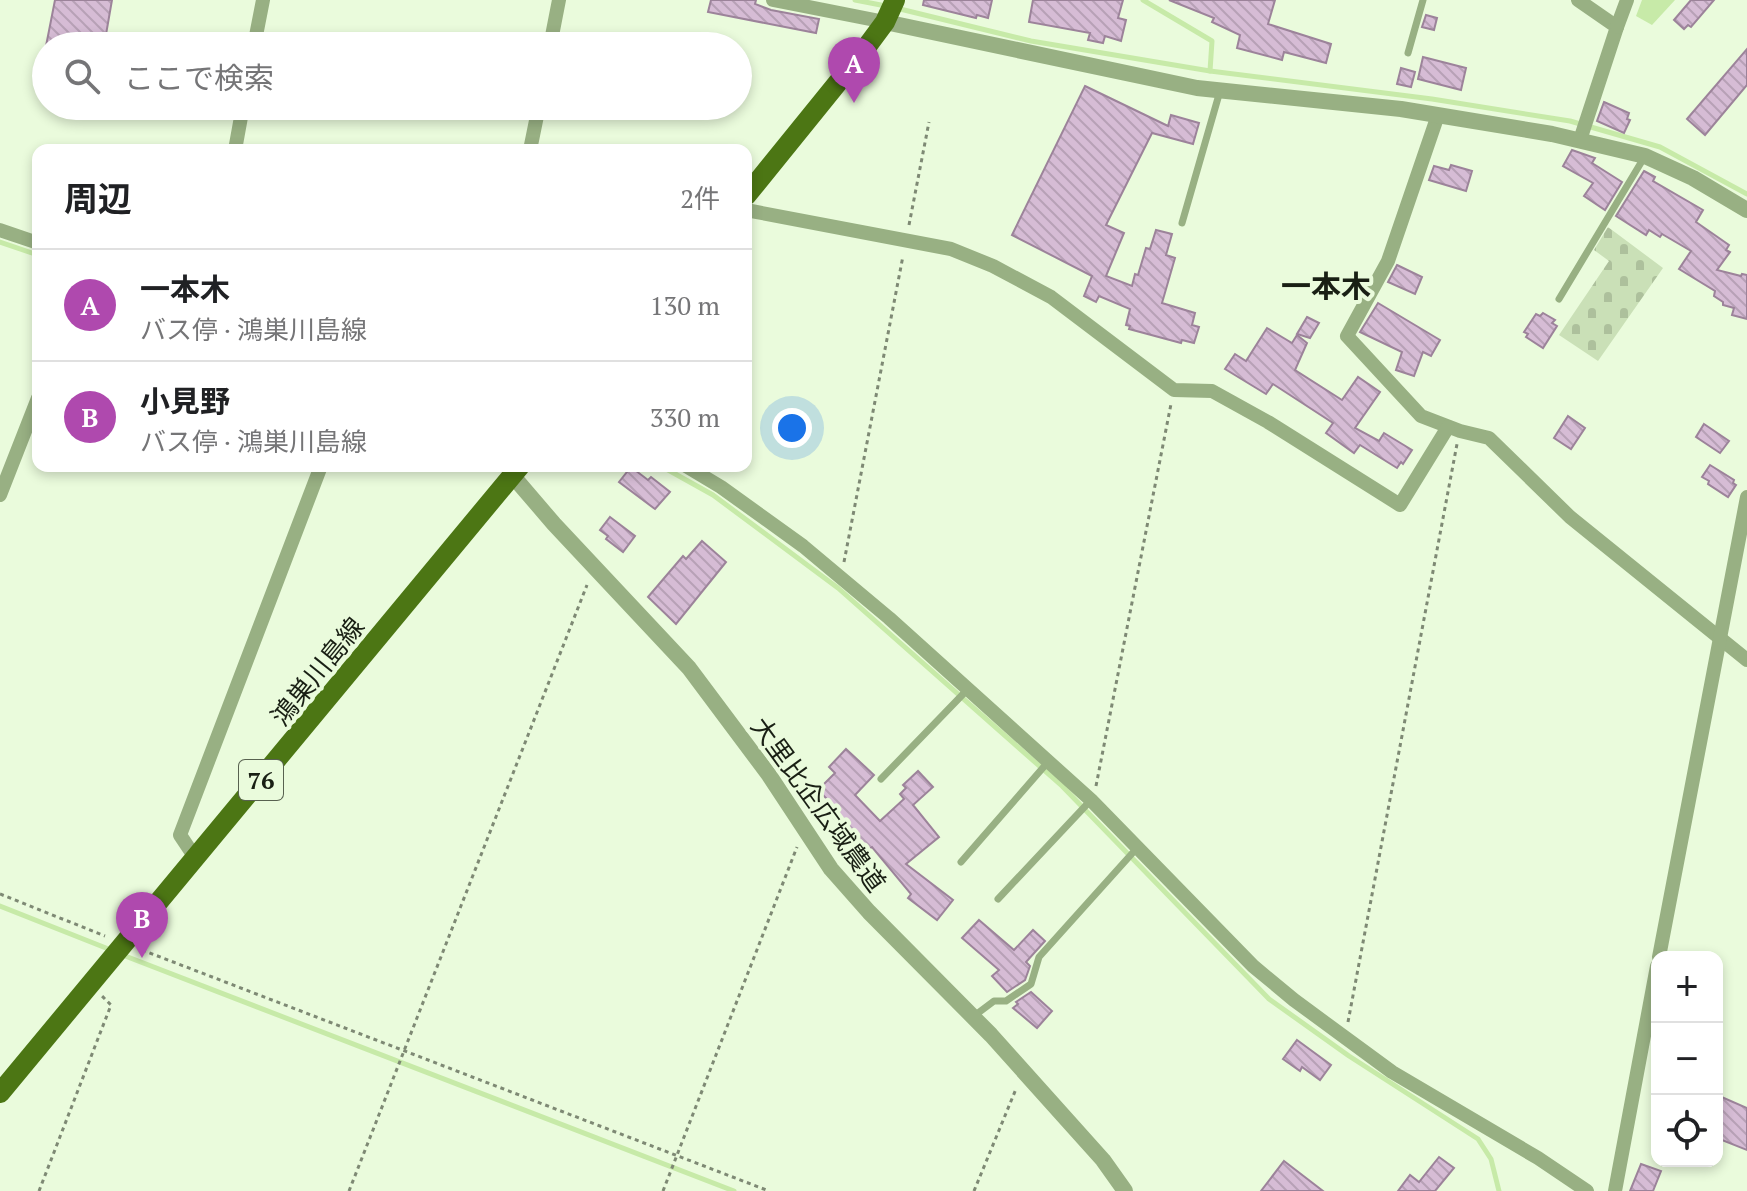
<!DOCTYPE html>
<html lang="ja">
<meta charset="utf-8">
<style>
body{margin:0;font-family:"PT Serif","Noto Sans JP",serif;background:#f6f6f6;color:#202124}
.controls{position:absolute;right:24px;bottom:24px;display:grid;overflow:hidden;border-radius:16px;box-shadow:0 4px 12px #0003}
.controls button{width:72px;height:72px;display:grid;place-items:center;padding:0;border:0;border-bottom:2px solid #e0e0e0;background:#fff;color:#202124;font:40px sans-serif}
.you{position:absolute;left:792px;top:428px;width:28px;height:28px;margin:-20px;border:6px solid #fff;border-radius:50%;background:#1a73e8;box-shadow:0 0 0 12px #1a73e833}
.badge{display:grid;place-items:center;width:52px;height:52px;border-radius:50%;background:#af49ae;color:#fff;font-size:26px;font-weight:700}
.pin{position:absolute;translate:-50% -66px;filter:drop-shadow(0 2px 4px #0008)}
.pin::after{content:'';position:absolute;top:42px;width:28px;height:24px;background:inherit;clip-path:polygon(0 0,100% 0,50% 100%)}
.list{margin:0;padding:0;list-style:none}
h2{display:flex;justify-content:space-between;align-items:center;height:104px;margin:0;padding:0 32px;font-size:34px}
h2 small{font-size:26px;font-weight:400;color:#757577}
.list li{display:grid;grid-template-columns:52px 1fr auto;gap:24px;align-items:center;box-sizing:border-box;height:112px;padding:0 32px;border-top:2px solid #e0e0e0}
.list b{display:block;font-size:30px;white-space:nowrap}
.list p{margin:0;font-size:26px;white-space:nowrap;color:#757577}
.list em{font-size:26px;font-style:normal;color:#757577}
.icon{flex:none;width:44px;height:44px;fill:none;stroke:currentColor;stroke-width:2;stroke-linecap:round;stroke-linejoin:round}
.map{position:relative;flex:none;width:1747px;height:1191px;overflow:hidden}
.search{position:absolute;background:#fff;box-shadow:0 4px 12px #0003;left:32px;top:32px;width:720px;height:88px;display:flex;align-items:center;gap:20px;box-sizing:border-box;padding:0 28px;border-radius:44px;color:#757577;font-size:30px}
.panel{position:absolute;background:#fff;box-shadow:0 4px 12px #0003;left:32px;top:144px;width:720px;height:328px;border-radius:16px}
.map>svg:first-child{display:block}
</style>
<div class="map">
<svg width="1747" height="1191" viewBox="0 0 1747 1191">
<defs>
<pattern id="cemetery-stones" width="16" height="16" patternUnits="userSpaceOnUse" patternTransform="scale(2)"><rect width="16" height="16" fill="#cae0b7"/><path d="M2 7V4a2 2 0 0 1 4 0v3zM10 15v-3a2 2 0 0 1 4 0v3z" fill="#adc09c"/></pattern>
<pattern id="building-back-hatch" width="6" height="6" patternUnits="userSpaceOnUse" patternTransform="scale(2)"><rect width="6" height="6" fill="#d6bcd5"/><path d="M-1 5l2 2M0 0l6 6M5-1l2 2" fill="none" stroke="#b7a1b6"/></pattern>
</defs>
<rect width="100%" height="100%" fill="#eafbdc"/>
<polygon fill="url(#cemetery-stones)" points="1608,227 1663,268 1598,361 1559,335 1609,261 1594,250"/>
<polygon fill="#c7eaa8" points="1642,0 1675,0 1652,25 1636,16"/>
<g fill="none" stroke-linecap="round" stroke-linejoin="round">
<g stroke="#c7eaa8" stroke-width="5">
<polyline points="855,0 886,6"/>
<polyline points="1143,0 1212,41 1210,71"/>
<polyline points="896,8 1031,41 1210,71 1432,99 1570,121 1660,147 1747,194"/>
<polyline points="0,242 38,255"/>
<polyline points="661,466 713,495 838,588 1062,786 1269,999 1349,1056 1478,1139 1491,1159 1499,1191"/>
<polyline points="0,906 111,950"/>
<polyline points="120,954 734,1191"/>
</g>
</g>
<g fill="url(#building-back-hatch)" stroke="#9c839a" stroke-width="2">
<polygon points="55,0 112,0 104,46 46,46"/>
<polygon points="711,0 756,0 755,4 771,10 819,19 816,33 708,12"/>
<polygon points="924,0 992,0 988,18 977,15 976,18 923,5"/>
<polygon points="1033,0 1123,0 1118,18 1126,20 1121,41 1105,36 1103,43 1088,40 1090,33 1029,22"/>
<polygon points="1169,0 1275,0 1268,24 1331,44 1326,63 1284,52 1282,60 1237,48 1240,35 1212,22 1214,18"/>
<polygon points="1691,0 1714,0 1691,27 1688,25 1684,29 1674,20"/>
<polygon points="1426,15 1437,18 1434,30 1422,27"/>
<polygon points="1747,49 1747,85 1705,135 1687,119"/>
<polygon points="1423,57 1466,68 1461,90 1418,79"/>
<polygon points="1401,68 1415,72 1411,87 1397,84"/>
<polygon points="1085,86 1168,126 1171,115 1199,123 1193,144 1152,133 1106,225 1124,233 1106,276 1132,286 1135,274 1138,275 1146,248 1150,249 1156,230 1172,234 1166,255 1175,258 1162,303 1195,313 1192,325 1199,327 1194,343 1182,340 1181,343 1129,329 1130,326 1126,325 1130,309 1099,296 1096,302 1084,296 1092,276 1012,235"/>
<polygon points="1604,102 1629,113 1627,119 1630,120 1624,133 1597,121"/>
<polygon points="1572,150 1595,158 1592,163 1622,182 1605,210 1584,196 1593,183 1563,166"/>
<polygon points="1451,165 1472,171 1466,191 1429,180 1434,166 1449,170"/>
<polygon points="1644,171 1655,177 1653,181 1703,210 1696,222 1729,245 1726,250 1730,252 1717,270 1741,276 1742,274 1747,275 1747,319 1732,315 1734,308 1723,305 1723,302 1714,296 1715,291 1679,269 1691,251 1662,234 1660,237 1649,230 1646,235 1616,216"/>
<polygon points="1397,265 1422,277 1415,294 1388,282"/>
<polygon points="1378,303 1440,340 1431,356 1423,352 1414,376 1396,370 1402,352 1360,332"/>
<polygon points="1543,313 1555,320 1552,323 1557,326 1543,348 1526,337 1528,334 1524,332 1536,314 1540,316"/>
<polygon points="1307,317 1319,323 1310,338 1297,334"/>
<polygon points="1267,328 1292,343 1297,335 1307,343 1295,370 1342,400 1358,377 1380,392 1355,428 1379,441 1384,433 1412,450 1403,464 1401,462 1397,468 1360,445 1354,453 1326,433 1333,423 1273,384 1266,394 1225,369 1235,354 1246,361"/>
<polygon points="1568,416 1585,428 1571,449 1554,438"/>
<polygon points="1704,424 1729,441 1720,453 1696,437"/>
<polygon points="1710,465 1734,480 1733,483 1736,485 1728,497 1708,484 1709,481 1702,477"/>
<polygon points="631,467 648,480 651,477 670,492 655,509 619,482"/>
<polygon points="610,517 635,536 623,552 606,539 608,536 600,530"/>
<polygon points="702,541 726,562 676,624 648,597 683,556 686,559"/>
<polygon points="846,749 874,775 855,795 880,821 904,799 900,794 906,788 903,785 918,771 933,787 913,805 939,837 906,864 953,900 937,920 908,898 911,894 872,847 865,852 823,807 830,802 818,790 835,773 829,767"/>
<polygon points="979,920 1014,950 1033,930 1045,941 1026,962 1030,966 1025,980 1007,992 992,976 999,970 962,938"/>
<polygon points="1031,992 1052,1011 1037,1028 1013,1008 1018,1004 1016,1002"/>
<polygon points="1297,1040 1331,1065 1320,1080 1302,1067 1300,1071 1283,1059"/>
<polygon points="1717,1095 1747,1108 1747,1150 1717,1138"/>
<polygon points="1439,1157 1454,1168 1435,1191 1398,1191 1410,1175 1419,1182"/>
<polygon points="1284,1161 1323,1191 1261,1191"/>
<polygon points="1641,1164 1661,1171 1653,1191 1630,1191"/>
</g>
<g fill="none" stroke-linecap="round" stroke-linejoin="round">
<g stroke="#7e8974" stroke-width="3" stroke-dasharray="4 4" stroke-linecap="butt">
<polyline points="909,225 929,122"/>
<polyline points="844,562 903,256"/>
<polyline points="1096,786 1171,404"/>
<polyline points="0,894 105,936"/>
<polyline points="142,950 769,1191"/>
<polyline points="1348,1022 1457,444"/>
<polyline points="39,1191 111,1005 102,996"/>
<polyline points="349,1191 587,585"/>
<polyline points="663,1191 797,847"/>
<polyline points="974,1191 1016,1089"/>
</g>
<g stroke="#98b083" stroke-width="7">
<polyline points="1408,53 1423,0"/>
<polyline points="1182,223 1220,91"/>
<polyline points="1559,299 1645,156"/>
<polyline points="881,779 968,689"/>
<polyline points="961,862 1048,762"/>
<polyline points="998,899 1091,800"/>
<polyline points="974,1016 994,1001 1006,1001 1031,984 1039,957 1137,848"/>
</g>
<g stroke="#98b083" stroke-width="14">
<polyline points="773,0 885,22"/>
<polyline points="1578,0 1617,27 1580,140"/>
<polyline points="1617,27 1627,0"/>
<polyline points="254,46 263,0"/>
<polyline points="550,46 559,0"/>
<polyline points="1438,115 1388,261 1347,336 1421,416 1460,431 1489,438 1570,517 1747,660"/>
<polyline points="235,150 243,106"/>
<polyline points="530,150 539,106"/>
<polyline points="746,210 951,249 993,266 1051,297 1174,390 1212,391 1268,422 1400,505 1448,427"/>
<polyline points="0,230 38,243"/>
<polyline points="686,466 721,487 803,546 889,618 1091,800 1253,966 1294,1000 1392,1072 1538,1158 1587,1191"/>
<polyline points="0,495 38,398"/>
<polyline points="196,859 180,835 321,466"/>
<polyline points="1659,957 1747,497"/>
<polyline points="1615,1191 1657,966"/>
</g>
<g stroke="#98b083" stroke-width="16">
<polyline points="885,22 1197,88 1401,109 1552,134 1645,156 1693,178 1747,210"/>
<polyline points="512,475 554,524 689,668 769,775 831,869 869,912 991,1035 1103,1160 1125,1191"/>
</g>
<g stroke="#4c7614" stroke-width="20">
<polyline points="746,196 865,49 885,22 895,0"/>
<polyline points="0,1093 520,466"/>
</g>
</g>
<g text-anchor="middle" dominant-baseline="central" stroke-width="8" stroke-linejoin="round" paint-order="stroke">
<rect fill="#eafbdc" stroke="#586150" stroke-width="2" x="239" y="760" width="44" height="40" rx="6"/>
<g font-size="24" font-weight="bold" fill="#191f14">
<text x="261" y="780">76</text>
</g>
<g font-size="26" fill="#191f14" stroke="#eafbdc">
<text transform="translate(317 671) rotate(-51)">鴻巣川島線</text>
<text transform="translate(819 804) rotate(54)">大里比企広域農道</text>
</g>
<g font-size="30" font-weight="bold" fill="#191f14" stroke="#eafbdc">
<text x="1326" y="286">一本木</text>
</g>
</g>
</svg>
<div class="controls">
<button>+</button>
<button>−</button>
<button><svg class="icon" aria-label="locate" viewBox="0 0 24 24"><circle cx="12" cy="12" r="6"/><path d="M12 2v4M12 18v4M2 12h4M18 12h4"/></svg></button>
</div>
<div class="you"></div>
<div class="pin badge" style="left:854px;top:103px">A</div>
<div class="pin badge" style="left:142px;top:958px">B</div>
<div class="search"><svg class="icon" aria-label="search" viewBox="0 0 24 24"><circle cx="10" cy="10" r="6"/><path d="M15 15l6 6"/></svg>ここで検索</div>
<section class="panel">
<h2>周辺<small>2件</small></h2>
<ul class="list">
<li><span class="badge">A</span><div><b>一本木</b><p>バス停 · 鴻巣川島線</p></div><em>130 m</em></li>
<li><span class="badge">B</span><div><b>小見野</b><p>バス停 · 鴻巣川島線</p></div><em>330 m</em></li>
</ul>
</section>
</div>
